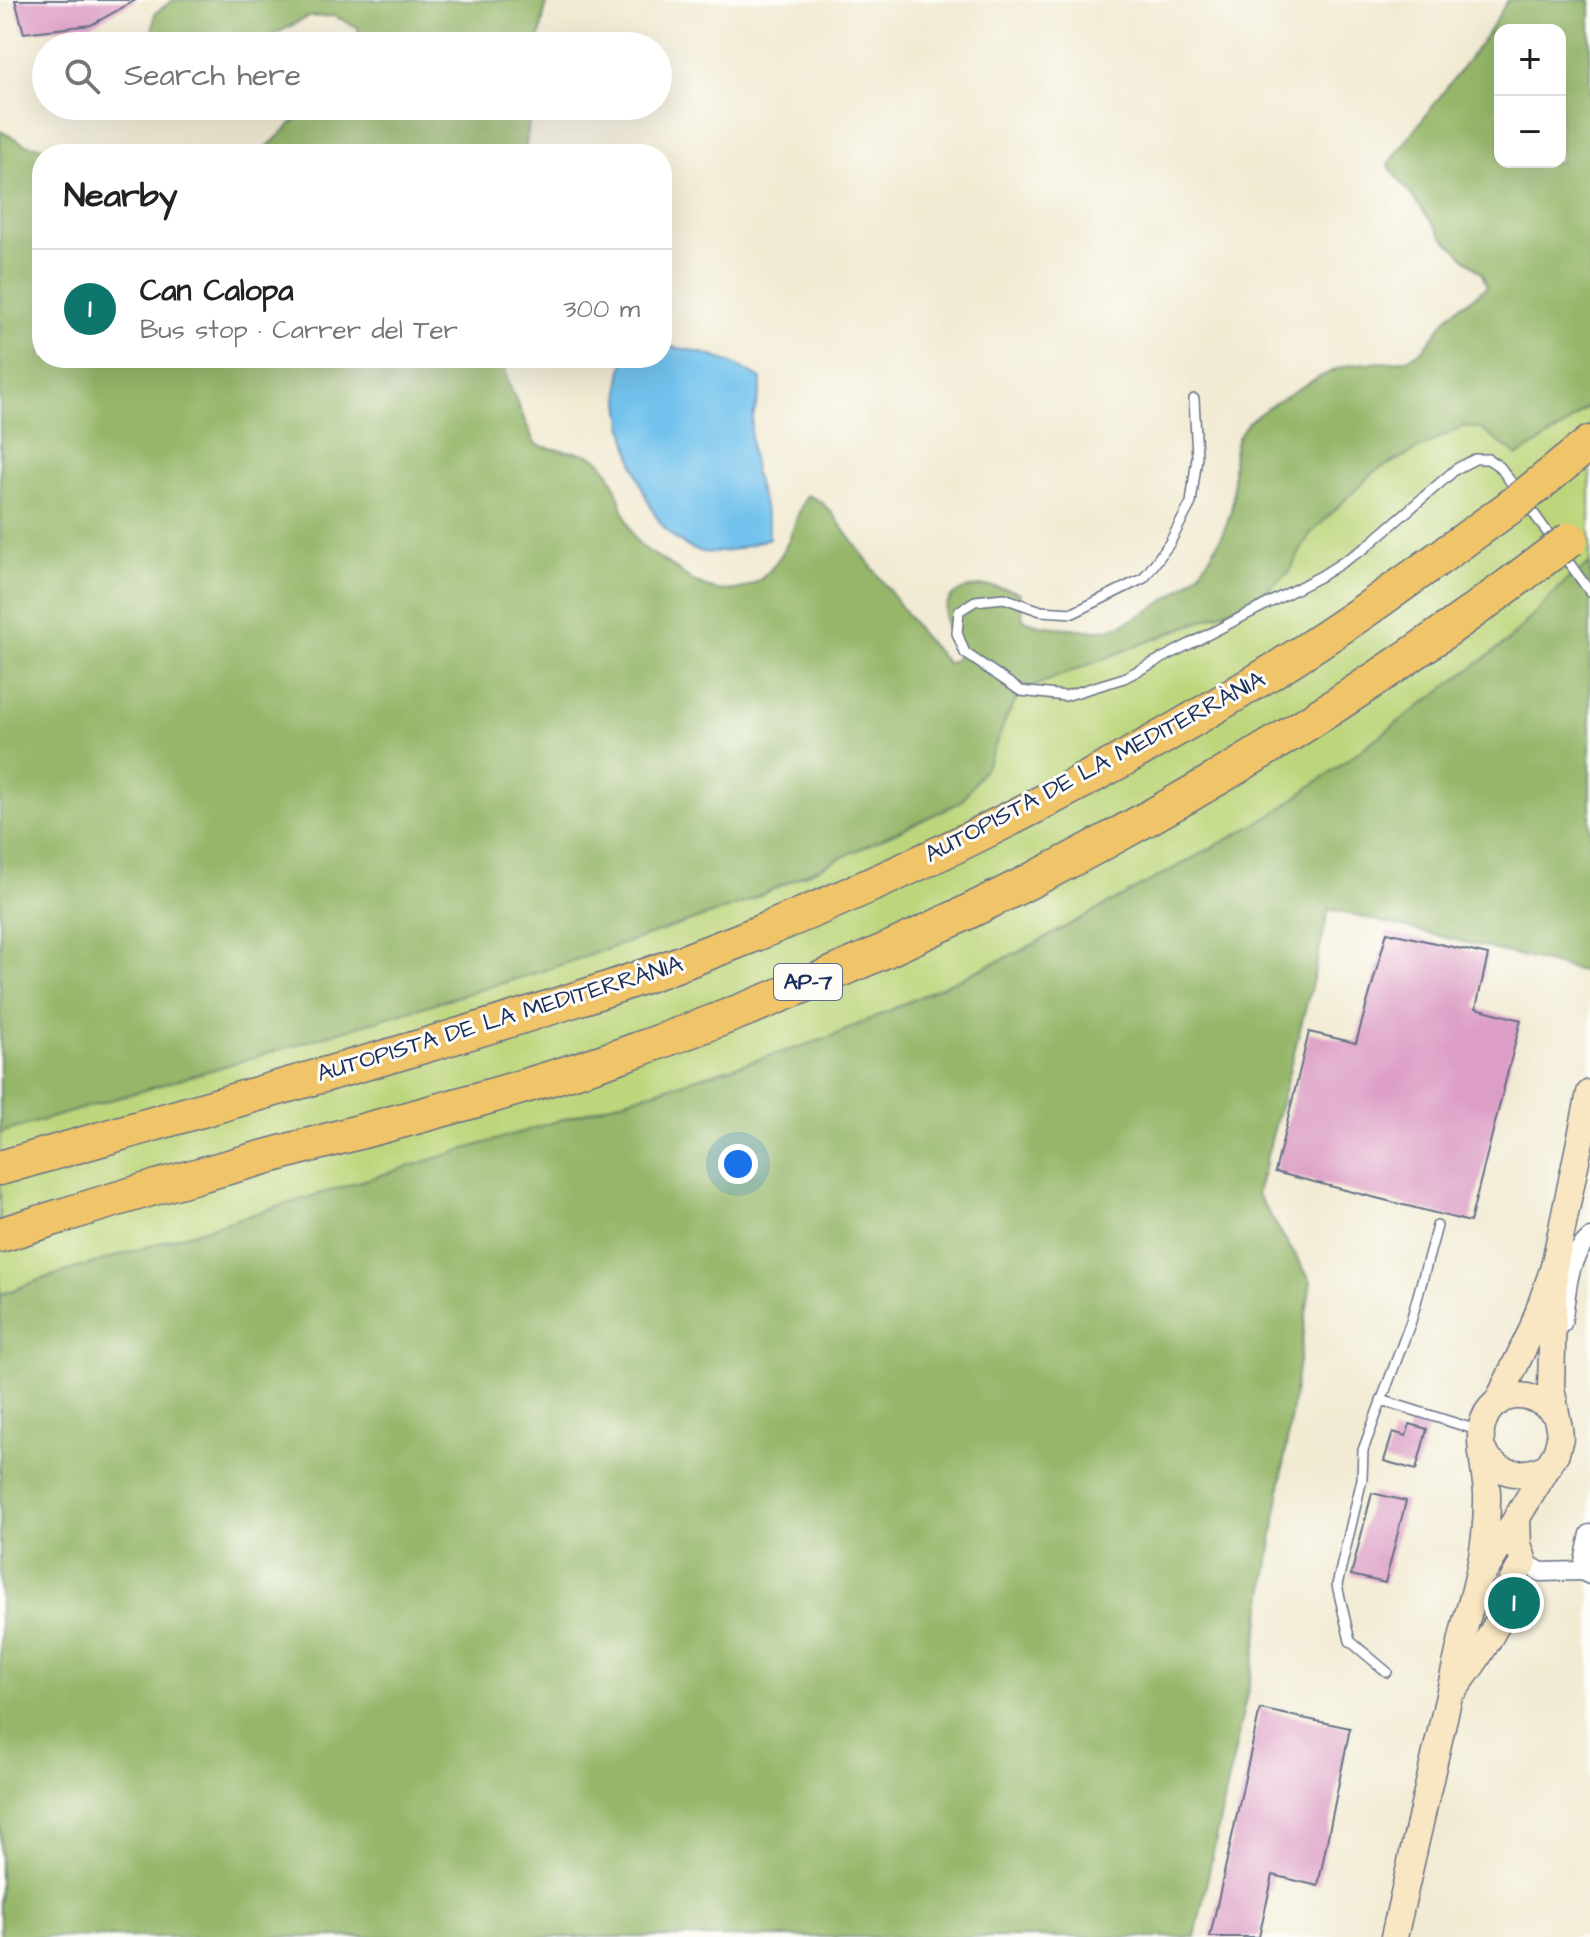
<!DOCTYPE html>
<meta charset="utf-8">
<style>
body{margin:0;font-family:"Architects Daughter",sans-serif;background:#f6f6f6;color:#222}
.controls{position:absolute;right:24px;top:24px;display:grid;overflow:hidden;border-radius:16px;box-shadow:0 8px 32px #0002}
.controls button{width:72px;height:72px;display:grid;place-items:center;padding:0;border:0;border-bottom:2px solid #e0e0e0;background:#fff;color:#222;font:40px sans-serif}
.you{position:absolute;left:738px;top:1164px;width:28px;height:28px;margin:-20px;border:6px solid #fff;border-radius:50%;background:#1a73e8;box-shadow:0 0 0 12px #1a73e833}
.badge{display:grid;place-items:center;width:52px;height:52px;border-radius:50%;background:#0f766e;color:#fff;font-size:26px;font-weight:700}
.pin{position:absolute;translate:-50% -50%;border:4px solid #fff;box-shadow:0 2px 8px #0006}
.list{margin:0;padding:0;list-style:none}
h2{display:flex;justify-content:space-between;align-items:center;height:104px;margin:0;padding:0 32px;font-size:34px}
h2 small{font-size:26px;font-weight:400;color:#767676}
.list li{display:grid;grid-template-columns:52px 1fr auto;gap:24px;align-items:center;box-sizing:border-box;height:120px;padding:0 32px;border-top:2px solid #e0e0e0}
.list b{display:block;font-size:30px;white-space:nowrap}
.list p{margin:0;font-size:26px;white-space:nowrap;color:#767676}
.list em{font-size:26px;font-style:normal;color:#767676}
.icon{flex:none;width:44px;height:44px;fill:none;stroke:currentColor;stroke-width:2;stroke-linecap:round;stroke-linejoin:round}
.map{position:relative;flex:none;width:1590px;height:1937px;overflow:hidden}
.search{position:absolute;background:#fff;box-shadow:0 8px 32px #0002;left:32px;top:32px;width:640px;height:88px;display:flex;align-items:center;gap:20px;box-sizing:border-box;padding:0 28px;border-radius:44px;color:#767676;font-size:30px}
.panel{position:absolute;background:#fff;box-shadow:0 8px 32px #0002;left:32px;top:144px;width:640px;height:224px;border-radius:32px}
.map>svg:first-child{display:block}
</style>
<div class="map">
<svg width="1590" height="1937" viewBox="0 0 1590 1937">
<rect width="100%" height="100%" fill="#fdfcf7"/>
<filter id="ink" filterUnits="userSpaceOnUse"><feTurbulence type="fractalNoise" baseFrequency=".0125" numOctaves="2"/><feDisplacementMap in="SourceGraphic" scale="16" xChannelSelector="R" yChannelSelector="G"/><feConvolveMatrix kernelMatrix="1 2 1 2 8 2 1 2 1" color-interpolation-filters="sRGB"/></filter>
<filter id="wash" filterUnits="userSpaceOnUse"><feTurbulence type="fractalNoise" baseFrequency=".006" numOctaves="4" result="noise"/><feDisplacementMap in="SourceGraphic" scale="32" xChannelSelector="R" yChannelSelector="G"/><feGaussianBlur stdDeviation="1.8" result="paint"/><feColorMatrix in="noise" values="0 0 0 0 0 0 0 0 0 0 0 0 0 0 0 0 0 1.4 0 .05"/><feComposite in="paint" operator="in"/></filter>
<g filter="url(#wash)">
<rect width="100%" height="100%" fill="#f2ebd3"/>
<polygon fill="#bdd67b" stroke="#6c826c" stroke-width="2" points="1590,404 1590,564 1567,580 1507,642 1271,816 1023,950 829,1038 42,1279 0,1295 0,1133 539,972 741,904 961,802 1021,691 1254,600 1289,572 1310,534 1375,471 1463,426 1481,429 1564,427"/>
<g fill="#96b76b" stroke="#587364" stroke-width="2" fill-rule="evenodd">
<polygon points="173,0 547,0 538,46 359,46 358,27 334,16 307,17 253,46 154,46 151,41 155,13"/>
<path d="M1508 0H1590V404L1564 427 1518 456 1481 429 1463 426 1375 471 1310 534 1289 572 1254 600 1021 691 1007 716 988 763 961 802 741 904 539 972 0 1133V131L27 145 53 148 65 154H42V358H503L508 382 535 444C554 453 581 448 599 460 616 473 623 518 634 537 642 551 665 560 678 570 723 607 765 593 789 540 795 525 798 510 807 495L820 501 832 513 922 635 948 664 958 657C955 649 950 641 948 633 932 581 986 580 1020 593L1023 619C1038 627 1053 627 1070 628 1079 629 1090 631 1100 630 1128 628 1186 590 1202 568 1214 552 1224 533 1230 514 1240 484 1222 448 1249 422 1267 406 1325 371 1349 365 1368 361 1390 365 1409 358 1432 349 1436 326 1454 311 1465 301 1477 297 1487 286L1482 274 1444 238 1388 165 1486 36ZM1500 30H1560V162H1500Z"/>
<polygon points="310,106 531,106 525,154 260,154"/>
<polygon points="1590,564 1590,973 1329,909 1310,991 1257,1194 1311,1281 1254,1661 1195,1937 0,1937 0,1295 42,1279 828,1038 1023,950 1271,816 1507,642 1567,580"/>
</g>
<path fill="#72c2ed" stroke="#4678a6" stroke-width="2" d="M662 346C695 349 733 360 761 379 762 398 750 414 751 434 751 450 753 468 757 483 762 503 770 517 769 538 751 545 723 555 703 552 684 549 665 532 656 516 636 484 606 391 627 358H662Z"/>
<g id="blocks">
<g fill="#dd9ec6">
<polygon points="15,0 136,0 91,25 24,33"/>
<polygon points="1387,932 1488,955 1476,1008 1521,1020 1470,1222 1275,1172 1309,1032 1356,1043"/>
<polygon points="1410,1424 1427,1429 1416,1470 1384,1461 1393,1432 1406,1436"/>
<polygon points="1372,1493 1406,1501 1385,1583 1351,1575"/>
<polygon points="1260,1709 1350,1728 1318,1886 1273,1875 1259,1937 1210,1937"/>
</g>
</g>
</g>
<g filter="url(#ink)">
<use href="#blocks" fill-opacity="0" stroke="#667187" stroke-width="2"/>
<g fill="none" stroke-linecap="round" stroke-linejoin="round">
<defs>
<g id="service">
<polyline points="1194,399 1197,457 1191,503 1169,544 1144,578 1073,613 1041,611 1004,598 975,601 959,611 957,633 965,653 1021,691 1065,696 1124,678 1321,576 1365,548 1456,469 1475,459 1488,459 1500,467 1518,492"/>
<polyline points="1527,504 1590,592"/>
<polyline points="1381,1400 1477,1430"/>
<polyline points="1387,1672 1350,1641 1337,1585 1362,1479 1363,1450 1411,1321 1437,1226"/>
</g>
<g id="minor">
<path d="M1562 1323C1567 1296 1566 1257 1590 1238"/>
<polyline points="1524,1562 1541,1572 1582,1571 1590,1575"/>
<polyline points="1582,1571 1590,1534"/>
</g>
<g id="secondary">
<polyline points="1497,1403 1532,1330 1554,1267 1590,1093"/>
<path d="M1484 1453C1500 1476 1523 1478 1546 1467"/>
<polyline points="1484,1572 1556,1453 1560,1438 1559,1428 1551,1388 1554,1267"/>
<path d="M1456 1687C1472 1666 1487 1645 1498 1621 1506 1601 1510 1580 1524 1562L1518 1544 1517 1518"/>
<path d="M1394 1937 1466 1621C1479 1580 1488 1536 1487 1493 1486 1477 1478 1438 1482 1426 1491 1389 1532 1388 1554 1413"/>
</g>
<g id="motorway">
<polyline points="1538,485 1590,443"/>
<path d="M0 1168C131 1131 262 1093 393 1055 497 1024 601 994 702 955 899 880 1091 784 1270 673 1352 622 1431 564 1510 507"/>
<path d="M0 1235C65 1215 130 1194 196 1176 338 1136 482 1103 622 1055 949 942 1266 770 1541 561"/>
</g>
</defs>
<use href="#service" stroke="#667187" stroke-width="12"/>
<use href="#minor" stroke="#667187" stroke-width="21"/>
<use href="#secondary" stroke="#667187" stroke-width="29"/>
<use href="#motorway" stroke="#667187" stroke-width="37"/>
<use href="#service" stroke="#fff" stroke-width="9"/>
<use href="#minor" stroke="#fff" stroke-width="18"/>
<use href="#secondary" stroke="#f9e7c3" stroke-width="26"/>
<use href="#motorway" stroke="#f0c469" stroke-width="34"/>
<defs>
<g id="motorway-bridge">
<polyline points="1510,507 1538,485"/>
<polyline points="1541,561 1571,539"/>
</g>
</defs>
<use href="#motorway-bridge" stroke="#667187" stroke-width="37" stroke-linecap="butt"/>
<use href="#motorway-bridge" stroke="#f0c469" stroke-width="34"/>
</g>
</g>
<g text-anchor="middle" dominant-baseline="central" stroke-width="6" stroke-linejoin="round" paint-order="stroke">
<rect fill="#fdfcf7" stroke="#5f6c8c" stroke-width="2" x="774" y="964" width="68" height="36" rx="6"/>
<g font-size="22" font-weight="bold" fill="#1b2f5e">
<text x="808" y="982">AP-7</text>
</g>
<g font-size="24" fill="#1b2f5e" stroke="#fdfcf7">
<text transform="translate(1095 767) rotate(-28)">AUTOPISTA DE LA MEDITERRÀNIA</text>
<text transform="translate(500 1019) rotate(-17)">AUTOPISTA DE LA MEDITERRÀNIA</text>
</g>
</g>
</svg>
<div class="controls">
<button>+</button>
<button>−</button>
</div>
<div class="you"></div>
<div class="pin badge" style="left:1514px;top:1603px">1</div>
<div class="search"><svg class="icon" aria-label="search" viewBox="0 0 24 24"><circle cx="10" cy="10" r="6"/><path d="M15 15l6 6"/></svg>Search here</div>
<section class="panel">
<h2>Nearby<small></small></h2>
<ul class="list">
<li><span class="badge">1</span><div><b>Can Calopa</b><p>Bus stop · Carrer del Ter</p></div><em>300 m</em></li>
</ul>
</section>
</div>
